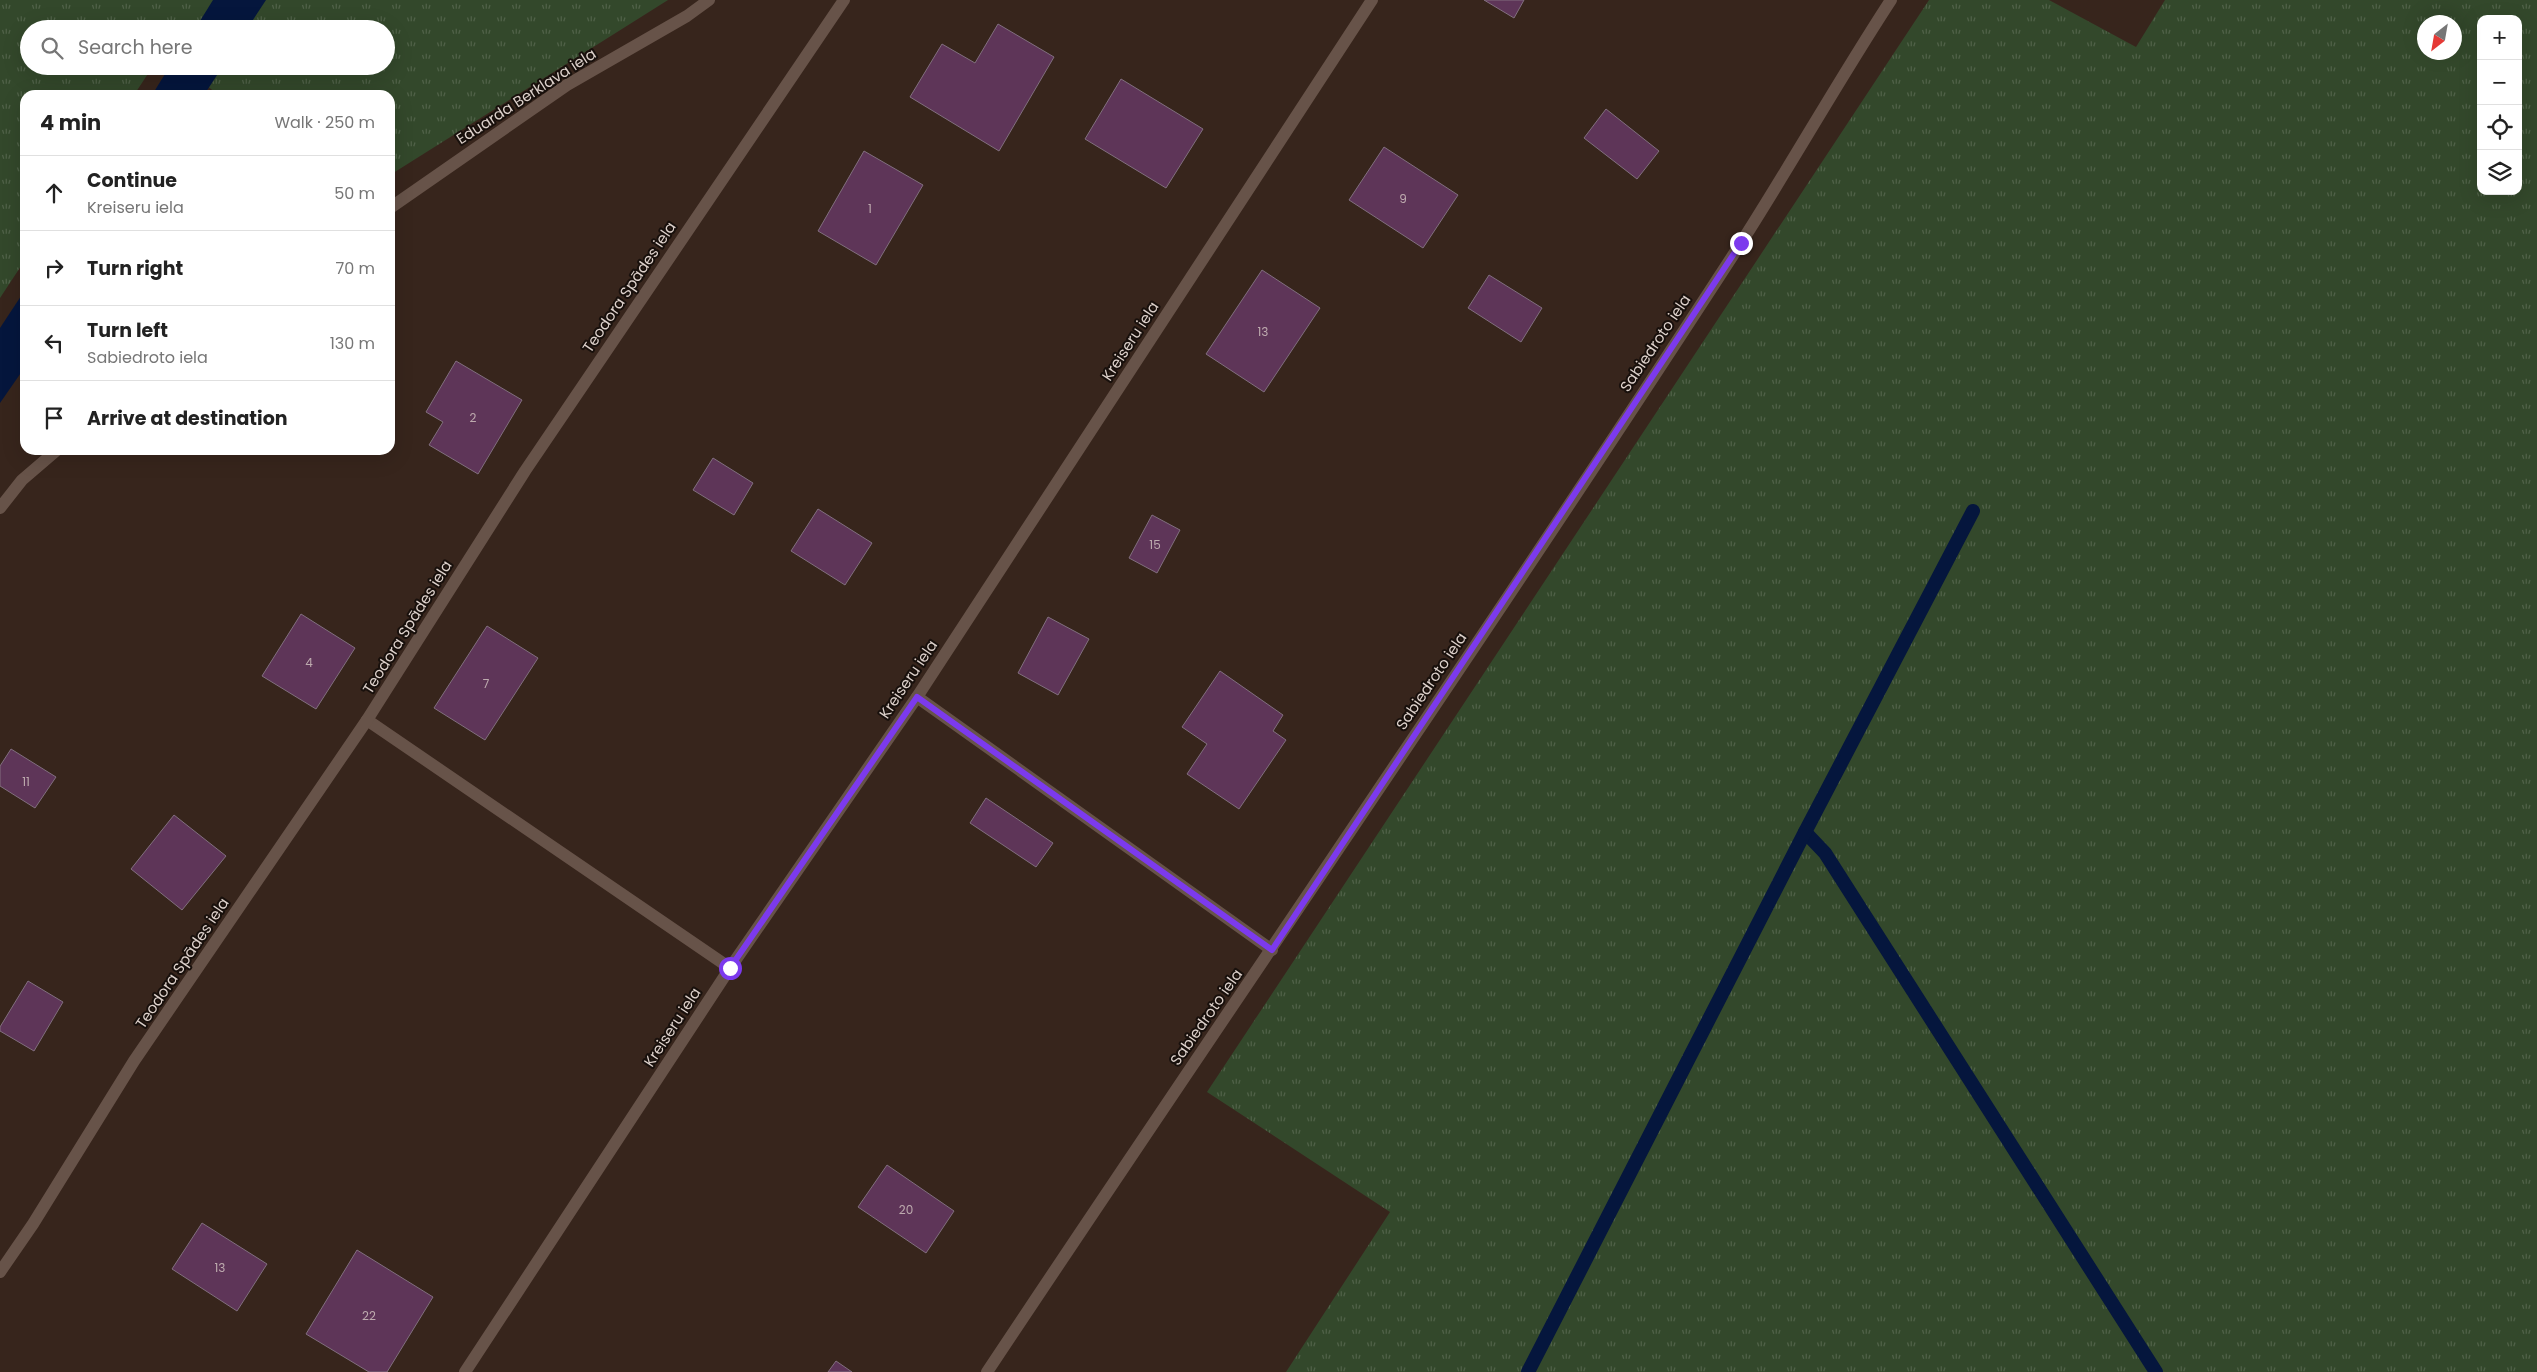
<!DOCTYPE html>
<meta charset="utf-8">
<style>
body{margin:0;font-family:Poppins,sans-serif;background:#f6f6f6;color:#222}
.controls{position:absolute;right:15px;top:15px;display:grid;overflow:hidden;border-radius:10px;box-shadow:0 5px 20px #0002}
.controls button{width:45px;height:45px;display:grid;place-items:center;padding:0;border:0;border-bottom:1px solid #e0e0e0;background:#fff;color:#222;font:25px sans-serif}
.compass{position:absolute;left:2417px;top:15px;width:45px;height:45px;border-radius:50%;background:#fff;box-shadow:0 5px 20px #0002;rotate:211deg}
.stop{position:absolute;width:15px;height:15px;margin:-11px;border:4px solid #7c3aed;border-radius:50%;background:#fff}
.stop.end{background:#7c3aed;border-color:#fff;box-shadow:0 1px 5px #0008}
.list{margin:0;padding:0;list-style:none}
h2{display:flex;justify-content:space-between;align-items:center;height:65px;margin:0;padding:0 20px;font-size:21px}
h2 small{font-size:16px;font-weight:400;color:#767676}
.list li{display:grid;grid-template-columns:32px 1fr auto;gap:15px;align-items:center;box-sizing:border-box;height:75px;padding:0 20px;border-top:1px solid #e0e0e0}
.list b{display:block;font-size:19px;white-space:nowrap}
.list p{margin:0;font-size:16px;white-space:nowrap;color:#767676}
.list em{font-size:16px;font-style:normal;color:#767676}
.icon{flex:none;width:28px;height:28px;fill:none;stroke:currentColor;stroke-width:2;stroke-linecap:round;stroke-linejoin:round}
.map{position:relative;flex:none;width:2537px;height:1372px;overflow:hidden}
.search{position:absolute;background:#fff;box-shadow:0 5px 20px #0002;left:20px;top:20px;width:375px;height:55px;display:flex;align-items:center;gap:12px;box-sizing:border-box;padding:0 18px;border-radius:28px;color:#767676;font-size:19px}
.panel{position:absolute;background:#fff;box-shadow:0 5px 20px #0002;left:20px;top:90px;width:375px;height:365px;border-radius:15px}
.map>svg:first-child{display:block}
</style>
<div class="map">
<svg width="2537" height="1372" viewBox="0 0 2537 1372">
<defs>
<pattern id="grass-tufts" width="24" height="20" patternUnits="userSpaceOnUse" patternTransform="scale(1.25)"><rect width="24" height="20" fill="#33482b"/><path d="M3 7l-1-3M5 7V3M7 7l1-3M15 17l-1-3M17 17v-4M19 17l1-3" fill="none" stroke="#506148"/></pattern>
</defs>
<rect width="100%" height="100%" fill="#37251c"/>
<g fill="url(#grass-tufts)" fill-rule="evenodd">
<polygon points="0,0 668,0 390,175 390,95 218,95 184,66 386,66 386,29 29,29 29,66 153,66 134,95 25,95 25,260 0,298"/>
<path d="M1929 0H2049L2136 47 2165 0H2537V1372H1286L1390 1212 1207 1092ZM2481 19H2518V191H2481ZM2454 22V52H2424V22Z"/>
</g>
<g fill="#05163d">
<polygon points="213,0 266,0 247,29 195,29"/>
<polygon points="170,66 223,66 204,95 152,95"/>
<polygon points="25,290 25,367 0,403 0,328"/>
</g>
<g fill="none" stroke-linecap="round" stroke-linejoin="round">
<g stroke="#05163d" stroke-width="14">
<polyline points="1805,832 1825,853 2156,1372"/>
<polyline points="1528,1372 1805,832 1973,511"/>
</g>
</g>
<g fill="#5e3558" stroke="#816f7e">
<polygon points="1484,0 1524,0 1514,18"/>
<polygon points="998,24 1054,57 999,151 910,97 942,44 975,63"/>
<polygon points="1121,79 1203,129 1166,188 1085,139"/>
<polygon points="1606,109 1659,151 1637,179 1584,138"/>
<polygon points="1384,147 1458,195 1423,248 1349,200"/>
<polygon points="864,151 923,185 876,265 818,231"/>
<polygon points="1262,270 1320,308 1264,392 1206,354"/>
<polygon points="1489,275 1542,308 1521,342 1468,308"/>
<polygon points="456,361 522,400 478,474 429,445 443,422 426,412"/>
<polygon points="713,458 753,483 734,515 693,490"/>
<polygon points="818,509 872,543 845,585 791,551"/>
<polygon points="1152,515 1180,530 1157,573 1129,558"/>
<polygon points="301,614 355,648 316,709 262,676"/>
<polygon points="1048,617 1089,639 1058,695 1018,673"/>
<polygon points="487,626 538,658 485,740 434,708"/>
<polygon points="1220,671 1283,715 1273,731 1286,740 1239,809 1187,774 1207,744 1182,727"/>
<polygon points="11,749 56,777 35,808 0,786 0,766"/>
<polygon points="986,798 1053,843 1036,867 970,823"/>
<polygon points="174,815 226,856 182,910 131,869"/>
<polygon points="28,981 63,1002 34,1051 0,1031 0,1027"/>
<polygon points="887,1165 954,1211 926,1253 858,1207"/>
<polygon points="202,1223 267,1264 237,1311 172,1269"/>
<polygon points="357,1250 433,1297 387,1372 369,1372 306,1334"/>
<polygon points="836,1361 852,1372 828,1372"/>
</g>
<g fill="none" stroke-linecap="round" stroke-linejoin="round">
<g stroke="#675349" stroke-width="12">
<polyline points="390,208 567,85 687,16 709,0"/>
<polyline points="0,508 22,480 57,450"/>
<polyline points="917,697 1272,950"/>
<polyline points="367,720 730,968"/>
<polyline points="0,1272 33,1224 134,1061 367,720 525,471 844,0"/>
<polyline points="465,1372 730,968 917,697 1372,0"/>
<path d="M987 1372C1237 996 1494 624 1739 246 1791 165 1838 81 1891 0"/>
</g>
</g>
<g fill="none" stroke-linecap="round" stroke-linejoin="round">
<polyline stroke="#7c3aed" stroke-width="6" points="730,968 917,697 1272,950 1741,243"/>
</g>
<g text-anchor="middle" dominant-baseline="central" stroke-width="4" stroke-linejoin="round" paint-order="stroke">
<g font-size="12" fill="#bdaaae">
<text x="1403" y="198">9</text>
<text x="870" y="208">1</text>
<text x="1263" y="331">13</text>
<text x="473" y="417">2</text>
<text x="1155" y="544">15</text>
<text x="309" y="662">4</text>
<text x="486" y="683">7</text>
<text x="26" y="781">11</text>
<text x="906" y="1209">20</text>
<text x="220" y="1267">13</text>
<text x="369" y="1315">22</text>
</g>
<g font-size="15" fill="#ddd1cb" stroke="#18100c">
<text transform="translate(526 96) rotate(-33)">Eduarda Berklava iela</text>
<text transform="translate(629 287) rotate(-56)">Teodora Spādes iela</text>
<text transform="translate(1130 341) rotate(-57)">Kreiseru iela</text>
<text transform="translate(1655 343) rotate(-56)">Sabiedroto iela</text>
<text transform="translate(407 627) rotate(-58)">Teodora Spādes iela</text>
<text transform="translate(908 679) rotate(-56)">Kreiseru iela</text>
<text transform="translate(1431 681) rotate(-56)">Sabiedroto iela</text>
<text transform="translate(182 963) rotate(-56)">Teodora Spādes iela</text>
<text transform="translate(1206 1017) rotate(-55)">Sabiedroto iela</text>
<text transform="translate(672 1027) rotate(-57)">Kreiseru iela</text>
</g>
</g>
</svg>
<div class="controls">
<button>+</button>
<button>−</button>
<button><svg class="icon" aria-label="locate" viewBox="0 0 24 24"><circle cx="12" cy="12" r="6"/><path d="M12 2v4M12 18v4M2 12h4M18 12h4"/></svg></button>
<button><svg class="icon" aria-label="layers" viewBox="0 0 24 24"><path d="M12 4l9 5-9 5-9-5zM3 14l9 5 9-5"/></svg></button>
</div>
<svg class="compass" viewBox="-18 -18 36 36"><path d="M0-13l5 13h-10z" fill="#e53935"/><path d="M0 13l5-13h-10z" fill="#767676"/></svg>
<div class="stop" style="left:730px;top:968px"></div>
<div class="stop end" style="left:1741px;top:243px"></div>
<div class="search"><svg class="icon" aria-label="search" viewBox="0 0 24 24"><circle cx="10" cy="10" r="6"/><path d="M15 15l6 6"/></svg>Search here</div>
<section class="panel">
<h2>4 min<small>Walk · 250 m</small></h2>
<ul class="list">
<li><svg class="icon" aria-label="ahead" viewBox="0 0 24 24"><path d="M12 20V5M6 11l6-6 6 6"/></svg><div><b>Continue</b><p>Kreiseru iela</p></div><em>50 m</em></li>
<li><svg class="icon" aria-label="right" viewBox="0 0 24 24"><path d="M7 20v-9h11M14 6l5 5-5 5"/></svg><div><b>Turn right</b></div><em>70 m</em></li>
<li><svg class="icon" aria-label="left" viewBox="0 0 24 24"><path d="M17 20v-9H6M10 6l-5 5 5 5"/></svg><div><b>Turn left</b><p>Sabiedroto iela</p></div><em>130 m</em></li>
<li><svg class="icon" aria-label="arrive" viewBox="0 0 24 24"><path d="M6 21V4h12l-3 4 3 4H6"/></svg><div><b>Arrive at destination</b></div></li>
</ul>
</section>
</div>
